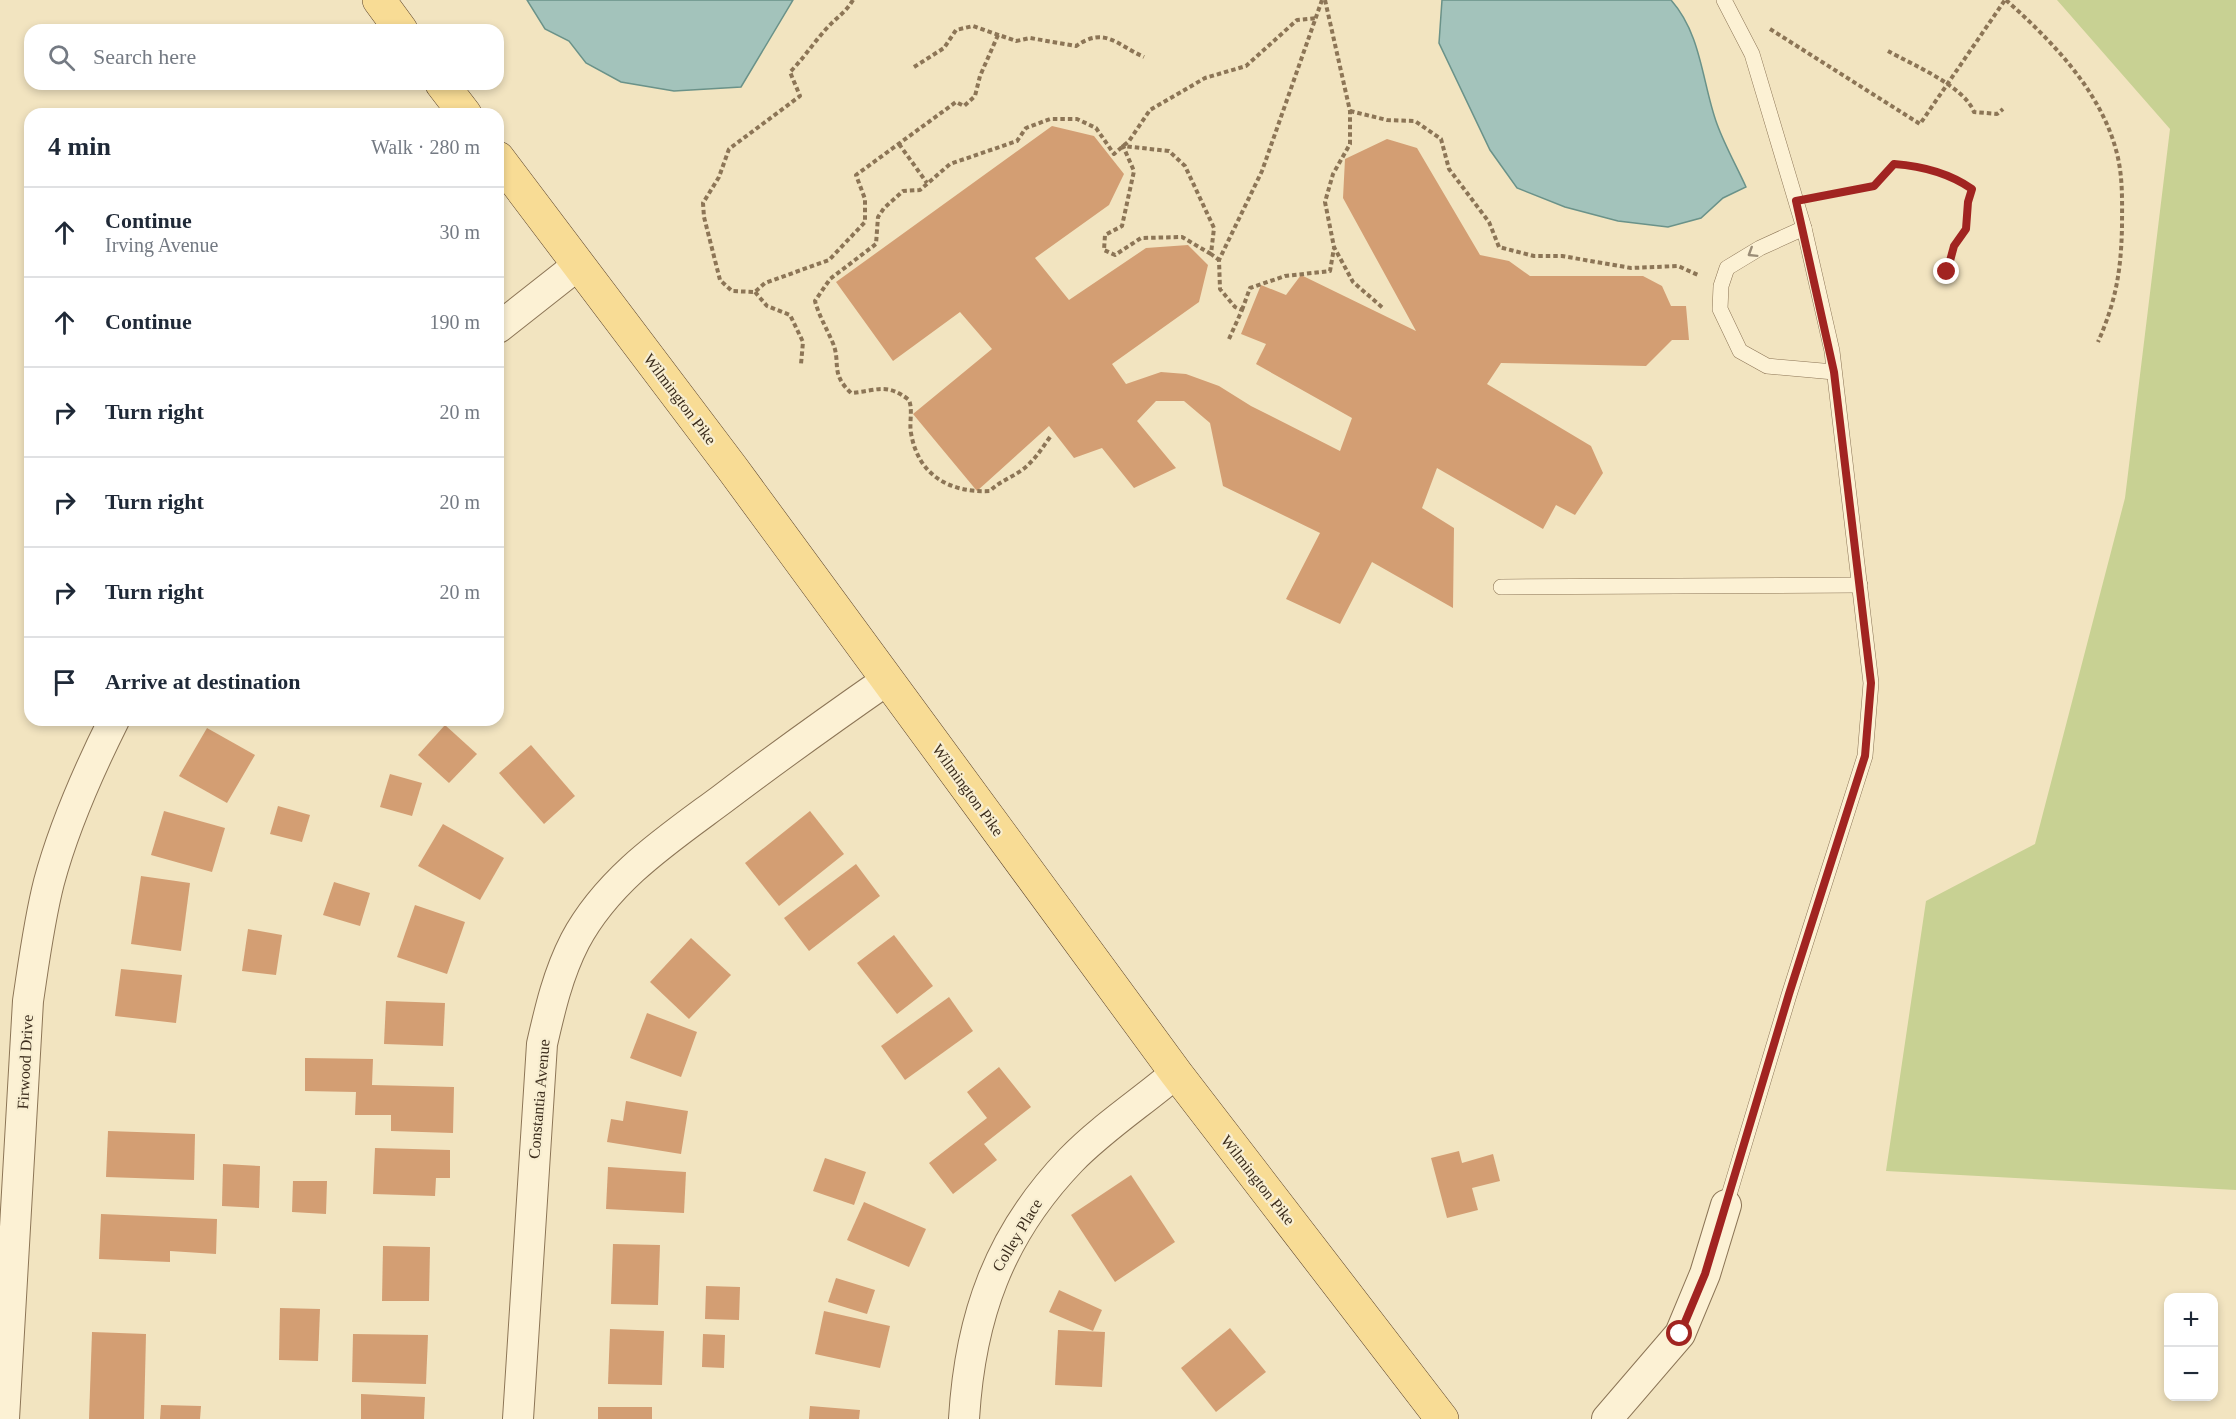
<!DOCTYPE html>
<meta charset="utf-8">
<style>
body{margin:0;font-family:"Times New Roman",serif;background:#f6f6f7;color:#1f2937}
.controls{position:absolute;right:18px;bottom:18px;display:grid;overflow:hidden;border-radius:12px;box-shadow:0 3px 9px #0003}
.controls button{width:54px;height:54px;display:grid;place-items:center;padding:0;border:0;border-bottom:2px solid #e0e1e3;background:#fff;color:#1f2937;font:30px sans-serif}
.stop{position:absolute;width:18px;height:18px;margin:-14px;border:4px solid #a12421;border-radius:50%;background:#fff}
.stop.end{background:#a12421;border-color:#fff;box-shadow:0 2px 6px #0008}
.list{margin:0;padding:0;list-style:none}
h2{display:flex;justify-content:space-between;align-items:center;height:78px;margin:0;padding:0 24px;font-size:26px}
h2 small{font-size:20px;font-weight:400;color:#747a83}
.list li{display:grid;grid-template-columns:39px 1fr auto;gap:18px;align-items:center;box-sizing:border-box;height:90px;padding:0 24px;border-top:2px solid #e0e1e3}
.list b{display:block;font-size:22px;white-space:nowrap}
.list p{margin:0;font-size:20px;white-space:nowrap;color:#747a83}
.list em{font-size:20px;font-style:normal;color:#747a83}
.icon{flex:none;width:33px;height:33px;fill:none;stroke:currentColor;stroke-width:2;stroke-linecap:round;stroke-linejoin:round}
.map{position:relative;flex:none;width:2236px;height:1419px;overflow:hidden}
.search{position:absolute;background:#fff;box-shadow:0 3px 9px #0003;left:24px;top:24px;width:480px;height:66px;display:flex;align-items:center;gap:15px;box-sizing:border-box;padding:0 21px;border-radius:18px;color:#747a83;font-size:22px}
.panel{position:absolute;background:#fff;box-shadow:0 3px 9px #0003;left:24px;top:108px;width:480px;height:618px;border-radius:18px}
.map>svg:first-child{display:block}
</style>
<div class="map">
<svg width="2236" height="1419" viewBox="0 0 2236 1419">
<rect width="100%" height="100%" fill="#f2e4c0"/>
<polygon fill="#c8d193" points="2057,0 2236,0 2236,1190 1886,1171 1926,901 2035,844 2125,498 2170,129"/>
<g fill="#a3c3bb" stroke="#6a9289" stroke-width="1.5">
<polygon points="527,0 793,0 741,87 674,91 621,82 586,63 569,41 545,29"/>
<path d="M1442 0H1671C1702 35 1702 83 1717 124 1725 146 1737 167 1746 187L1723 198 1701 218 1668 227 1618 221 1565 207 1517 188 1490 150 1439 43Z"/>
</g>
<g fill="#d39e73">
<polygon points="1052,126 1094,136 1124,174 1109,205 1035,258 1069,300 1146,248 1188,245 1208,265 1199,302 1112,364 1126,384 1161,372 1186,374 1219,386 1251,406 1340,451 1352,418 1256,364 1266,344 1241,334 1261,285 1286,295 1301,275 1416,331 1343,198 1345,159 1387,139 1417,148 1480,255 1509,261 1530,276 1643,276 1662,286 1671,306 1686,306 1689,340 1672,340 1646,366 1501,363 1487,384 1591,446 1603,473 1575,515 1556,505 1543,529 1437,468 1422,508 1454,528 1453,608 1372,562 1340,624 1286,599 1320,533 1223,486 1210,423 1184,401 1156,401 1137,421 1176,468 1134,488 1102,448 1074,458 1049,426 977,491 913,414 992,349 960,312 893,361 836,282"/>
<polygon points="445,725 477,754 449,783 418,755"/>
<polygon points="207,728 255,755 227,803 179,776"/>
<polygon points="531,745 575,796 544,824 499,773"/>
<polygon points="390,774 422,783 412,816 380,807"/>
<polygon points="278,806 310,815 302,842 270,834"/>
<polygon points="164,811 225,828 212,872 151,855"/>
<polygon points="810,811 844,854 779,906 745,863"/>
<polygon points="443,824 504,858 480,900 418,866"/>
<polygon points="856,864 880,896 809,951 784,918"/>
<polygon points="141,876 190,883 181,951 131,944"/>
<polygon points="334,882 370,893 360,926 323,915"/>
<polygon points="415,905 465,922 447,974 397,957"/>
<polygon points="248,929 282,935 276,975 242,971"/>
<polygon points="894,935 933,986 897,1014 857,963"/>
<polygon points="691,938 731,975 689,1019 650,982"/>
<polygon points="121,969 182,975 176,1023 115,1016"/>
<polygon points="949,997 973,1031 905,1080 881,1046"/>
<polygon points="386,1001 445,1003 443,1046 384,1044"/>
<polygon points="647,1013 697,1032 681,1077 630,1058"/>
<polygon points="305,1058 373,1059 372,1085 454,1087 453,1133 391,1131 391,1115 355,1115 356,1092 305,1091"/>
<polygon points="999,1067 1031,1107 984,1144 997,1160 953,1194 929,1163 987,1118 967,1092"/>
<polygon points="626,1101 688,1111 681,1154 607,1142 611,1119 623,1121"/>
<polygon points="108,1131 195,1134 194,1180 106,1177"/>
<polygon points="375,1148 450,1150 450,1178 436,1178 435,1196 373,1194"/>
<polygon points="1459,1151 1462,1163 1493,1154 1500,1181 1472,1188 1478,1210 1447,1218 1431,1158"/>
<polygon points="825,1158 866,1172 854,1205 813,1191"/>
<polygon points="223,1164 260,1166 259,1208 222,1206"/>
<polygon points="608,1167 686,1172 684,1213 606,1209"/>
<polygon points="1131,1175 1175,1242 1115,1282 1071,1215"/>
<polygon points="293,1181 327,1181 326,1214 292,1212"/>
<polygon points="864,1202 926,1229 909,1267 847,1240"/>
<polygon points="101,1214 217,1219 216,1254 170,1251 170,1262 99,1259"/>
<polygon points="613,1244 660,1245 658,1305 611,1304"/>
<polygon points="383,1246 430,1247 429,1301 382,1301"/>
<polygon points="836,1278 875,1290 867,1314 828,1302"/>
<polygon points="706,1286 740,1287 739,1320 705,1319"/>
<polygon points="1059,1290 1102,1310 1093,1331 1049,1312"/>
<polygon points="280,1308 320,1309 318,1361 279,1360"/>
<polygon points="824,1311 890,1326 880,1368 815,1354"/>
<polygon points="1230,1328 1266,1372 1216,1412 1181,1368"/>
<polygon points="610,1329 664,1331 662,1385 608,1384"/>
<polygon points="1058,1330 1105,1332 1102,1387 1055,1385"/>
<polygon points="92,1332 146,1334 144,1419 89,1419"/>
<polygon points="353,1334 428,1335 426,1384 352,1382"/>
<polygon points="703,1334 725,1335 724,1368 702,1367"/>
<polygon points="361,1394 425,1397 424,1419 361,1419"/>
<polygon points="161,1405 201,1406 200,1419 160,1419"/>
<polygon points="810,1406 860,1410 859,1419 809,1419"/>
<rect x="598" y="1407" width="54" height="12"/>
</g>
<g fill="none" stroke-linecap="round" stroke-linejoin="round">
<defs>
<g id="service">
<polyline points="1724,0 1752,54 1804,228 1832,351 1871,683 1865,756 1789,995 1726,1205"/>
<polyline points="1804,228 1760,248 1727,268 1721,286 1720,309 1740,351 1767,366 1834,372"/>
<polyline points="1501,587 1860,585"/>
</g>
<g id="minor">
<polyline points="498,328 578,265"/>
<path d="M4 1419 28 1001C34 961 39 921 49 882 64 826 88 772 114 720"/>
<path d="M518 1419 542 1044C550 1009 558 974 575 941 608 879 667 840 721 800 775 759 831 719 887 680"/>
<path d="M964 1419C970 1317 999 1235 1071 1160 1102 1128 1142 1102 1176 1073"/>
<polyline points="1607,1419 1680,1334 1705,1274 1726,1205"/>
</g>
<g id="primary">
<polyline points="379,0 401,30"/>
<polyline points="442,84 465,114"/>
<polyline points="498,158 732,468 1176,1073 1442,1419"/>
</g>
</defs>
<use href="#service" stroke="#8c7556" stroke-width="16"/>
<use href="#minor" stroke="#8c7556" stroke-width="32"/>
<use href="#primary" stroke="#5a422b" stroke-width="34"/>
<g stroke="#8c7556" stroke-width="4" stroke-dasharray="4.5 3" stroke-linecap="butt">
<path d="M853 0C846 12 836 18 827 28 814 42 804 58 790 72L800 96 729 149 719 177 703 203 704 217 720 280 732 291 755 292 765 283 829 260 865 222V199L856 175 956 102 964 106 975 96 980 76 998 35"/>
<polyline points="1325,0 1350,111 1350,144 1333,174 1325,202 1334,247 1353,282 1383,308"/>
<path d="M2006 0C2053 42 2104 94 2118 158 2123 181 2122 204 2122 227 2121 271 2116 301 2098 342"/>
<polyline points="1770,29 1920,124 2005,0"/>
<path d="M1888 51C1913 65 1964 86 1974 112L1997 114 2003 109"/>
<path d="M914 67 944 48 956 30 973 26 1016 41 1030 38 1076 46C1105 26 1117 45 1144 57"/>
<polyline points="1350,111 1387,120 1415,121 1441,139 1449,169 1489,222 1499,247 1534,256 1562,256 1631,268 1678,266 1698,275"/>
<polyline points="899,144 927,183"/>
<path d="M1822 196 1874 186 1894 164C1921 165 1949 173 1972 189L1968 202 1966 229 1954 246 1947 271"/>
<polyline points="1211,254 1182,237 1141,238 1115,255 1104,250 1105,235 1122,226 1134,171 1123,146 1169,151 1185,166 1214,228 1211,254 1219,260"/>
<polyline points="755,292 767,306 790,315 803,342 801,364"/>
<polyline points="1242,310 1250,288 1285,276 1330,271 1334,248"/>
<polyline points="1229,339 1242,310 1235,307 1220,289 1219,260 1262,171 1322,0"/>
<path d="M1050 437C1041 450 1034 461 1022 470 1011 478 1000 481 990 491 949 493 918 475 911 433 909 422 913 411 909 400 886 382 877 391 851 393 829 372 842 363 832 341 826 327 819 316 815 301L830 279 876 244 878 217 884 208 903 191 920 190 950 164 1017 141 1026 128 1050 119H1077L1096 128 1114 154 1129 141 1150 110 1205 78 1246 66 1297 20 1317 18"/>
</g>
<use href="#service" stroke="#fcf1d4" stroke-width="15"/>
<use href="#minor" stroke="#fcf1d4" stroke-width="30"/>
<use href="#primary" stroke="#f8dc95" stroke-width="33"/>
</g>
<defs><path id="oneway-chevron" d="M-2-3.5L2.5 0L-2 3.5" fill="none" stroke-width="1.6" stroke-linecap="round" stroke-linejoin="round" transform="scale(1.5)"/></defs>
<use stroke="#9c8e78" href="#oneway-chevron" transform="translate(1752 253) rotate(148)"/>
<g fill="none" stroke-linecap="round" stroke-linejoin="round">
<path stroke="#a12421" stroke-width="8" d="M1680 1334 1705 1274 1789 994 1865 756 1871 683 1834 372 1796 201 1874 186 1894 164C1921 166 1949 173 1972 189L1968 202 1966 229 1954 246 1947 272"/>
</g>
<g text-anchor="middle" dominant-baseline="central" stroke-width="4.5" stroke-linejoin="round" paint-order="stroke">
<g font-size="16" fill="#3b2c1c" stroke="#f8eed1">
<text transform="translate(680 399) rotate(53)">Wilmington Pike</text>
<text transform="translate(968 790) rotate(54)">Wilmington Pike</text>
<text transform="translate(25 1062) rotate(-87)">Firwood Drive</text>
<text transform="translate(539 1099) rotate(-85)">Constantia Avenue</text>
<text transform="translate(1258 1180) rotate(52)">Wilmington Pike</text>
<text transform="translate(1017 1235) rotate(-59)">Colley Place</text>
</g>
</g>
</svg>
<div class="controls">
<button>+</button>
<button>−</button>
</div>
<div class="stop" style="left:1680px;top:1334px"></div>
<div class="stop end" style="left:1947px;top:272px"></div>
<div class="search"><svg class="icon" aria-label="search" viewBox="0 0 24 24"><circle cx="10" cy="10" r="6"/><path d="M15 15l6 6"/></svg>Search here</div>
<section class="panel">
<h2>4 min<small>Walk · 280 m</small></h2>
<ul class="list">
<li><svg class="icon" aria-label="ahead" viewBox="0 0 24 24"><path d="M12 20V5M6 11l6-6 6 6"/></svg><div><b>Continue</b><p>Irving Avenue</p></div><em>30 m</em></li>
<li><svg class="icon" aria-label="ahead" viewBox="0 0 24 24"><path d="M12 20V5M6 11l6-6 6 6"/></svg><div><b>Continue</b></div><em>190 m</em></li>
<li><svg class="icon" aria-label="right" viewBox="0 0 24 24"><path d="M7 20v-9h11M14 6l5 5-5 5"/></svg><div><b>Turn right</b></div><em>20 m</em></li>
<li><svg class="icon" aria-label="right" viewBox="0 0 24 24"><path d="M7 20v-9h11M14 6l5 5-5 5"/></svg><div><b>Turn right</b></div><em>20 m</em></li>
<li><svg class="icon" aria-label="right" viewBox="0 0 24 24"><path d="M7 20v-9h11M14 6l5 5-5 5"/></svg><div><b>Turn right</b></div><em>20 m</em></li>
<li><svg class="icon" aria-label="arrive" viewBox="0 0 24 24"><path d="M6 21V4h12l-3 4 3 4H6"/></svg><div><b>Arrive at destination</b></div></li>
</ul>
</section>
</div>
